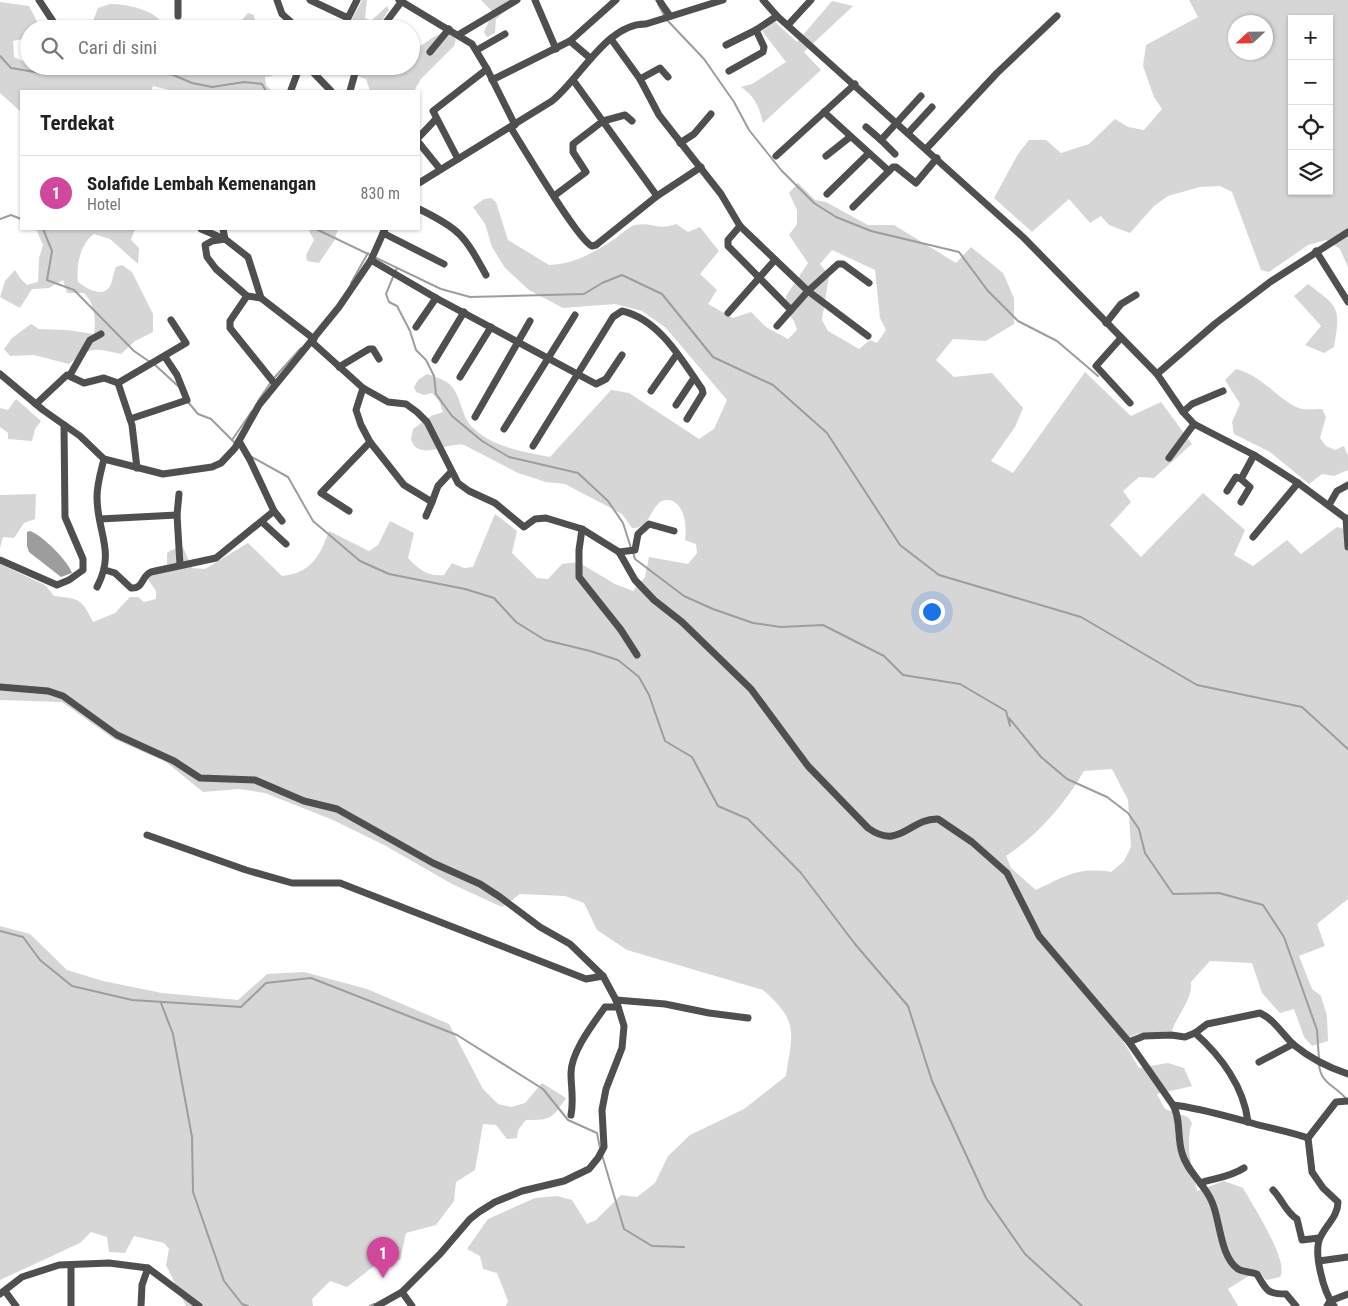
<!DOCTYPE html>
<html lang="id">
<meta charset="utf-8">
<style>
body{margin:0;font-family:"Roboto Condensed",sans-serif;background:#f6f6f6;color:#222}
.controls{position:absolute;right:15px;top:15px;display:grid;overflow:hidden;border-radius:0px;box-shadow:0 1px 4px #0004}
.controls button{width:45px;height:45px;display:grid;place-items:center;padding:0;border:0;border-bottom:1px solid #e0e0e0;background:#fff;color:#222;font:25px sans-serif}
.compass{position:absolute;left:1228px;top:15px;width:45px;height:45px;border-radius:50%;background:#fff;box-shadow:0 1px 4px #0004;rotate:248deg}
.you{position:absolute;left:931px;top:611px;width:18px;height:18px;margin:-12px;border:4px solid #fff;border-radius:50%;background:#1a73e8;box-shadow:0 0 0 8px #1a73e833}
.badge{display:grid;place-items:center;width:32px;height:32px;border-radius:50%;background:#d93025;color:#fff;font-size:16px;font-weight:700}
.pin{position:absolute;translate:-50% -41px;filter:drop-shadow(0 1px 2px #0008)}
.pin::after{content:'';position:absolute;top:26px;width:18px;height:15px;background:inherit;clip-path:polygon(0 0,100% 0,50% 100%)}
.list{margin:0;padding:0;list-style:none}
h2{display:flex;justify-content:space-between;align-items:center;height:65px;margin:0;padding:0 20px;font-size:21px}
h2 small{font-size:16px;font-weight:400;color:#767676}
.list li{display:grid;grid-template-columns:32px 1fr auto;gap:15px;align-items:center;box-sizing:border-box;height:75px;padding:0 20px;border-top:1px solid #e0e0e0}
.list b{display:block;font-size:19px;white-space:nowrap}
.list p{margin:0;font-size:16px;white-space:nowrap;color:#767676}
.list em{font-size:16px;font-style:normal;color:#767676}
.icon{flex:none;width:28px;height:28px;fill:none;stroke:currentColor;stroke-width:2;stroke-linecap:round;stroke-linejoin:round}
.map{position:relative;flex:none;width:1348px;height:1306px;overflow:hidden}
.search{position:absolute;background:#fff;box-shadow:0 1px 4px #0004;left:20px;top:20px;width:400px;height:55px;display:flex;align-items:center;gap:12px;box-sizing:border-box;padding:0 18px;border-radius:28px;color:#767676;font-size:19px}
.panel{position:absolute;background:#fff;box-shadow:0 1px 4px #0004;left:20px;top:90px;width:400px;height:140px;border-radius:0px}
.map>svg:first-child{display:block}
</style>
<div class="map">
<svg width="1348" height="1306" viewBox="0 0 1348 1306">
<rect width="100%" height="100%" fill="#fff"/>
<g fill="#d6d6d6" fill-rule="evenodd">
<polygon points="362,0 367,0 365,18 371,21 387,6 389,10 376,29 347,29"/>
<polygon points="481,0 518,0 496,19 495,33 487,37 484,32 493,12"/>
<path d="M1189 0H1348V267L1340 249 1326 240 1308 245 1269 272 1261 270 1232 192 1220 186 1200 187 1168 196 1154 206 1130 233 1109 225 1101 216 1090 223 1069 199 1032 232 994 198 1018 154 1029 140H1046L1061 153 1089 144 1115 119 1128 127 1144 130 1162 109 1154 97 1143 66 1146 45 1198 17ZM1292 19H1329V191H1292ZM1236 22H1266V52H1236Z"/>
<path d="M832 1 853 6 804 52 821 70 763 123C759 106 755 97 741 87L752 84 786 62 762 31 775 22 797 42Z"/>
<polygon points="0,2 29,6 41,29 29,29 29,38 13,41 14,57 29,64 29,66 276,66 272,76 265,77 266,85 272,91 173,91 153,86 151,91 21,91 21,112 0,93"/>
<path d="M110 4C128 4 159 10 165 29H90L98 8Z"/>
<polygon points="248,13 254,15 256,29 220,29 225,22 237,26"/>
<path d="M446 33 453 35 456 40 454 46 421 79 414 91H370L366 79 354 75 339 66H411V50C425 46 432 34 446 33Z"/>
<path d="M798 183 815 200 826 202 868 225H894L956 263 971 247 1003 273 1014 298V324L986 341 953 339 936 360 954 377 992 373 1023 408 1015 427 991 461 1013 473 1085 372 1131 416 1161 402 1192 444 1154 478 1139 477 1123 491 1131 502 1110 525 1141 557 1203 493 1245 530 1234 555 1253 566 1287 540 1301 554 1337 527 1348 530V899L1317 924 1325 946 1299 956 1312 989 1321 996 1327 1016 1328 1041 1312 1046 1304 1037 1294 1009 1280 1013 1262 993 1252 963 1210 961 1191 982C1193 999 1177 1015 1172 1031L1137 1034 1123 1041 1139 1068 1168 1063 1184 1068 1192 1086 1157 1094 1165 1109 1188 1117 1192 1123C1184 1145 1193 1170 1197 1191L1224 1181 1243 1188C1252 1204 1290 1262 1280 1277L1266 1280 1258 1270 1228 1289 1238 1306H506L508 1301 497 1273 483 1269 480 1256 467 1249 488 1219 535 1198 557 1196 572 1200 587 1224 596 1220 621 1195 637 1197 655 1183 668 1156 690 1135 744 1109 786 1076C792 1033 800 1022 763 990L627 950 597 930 584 903 565 896 520 894 502 907 452 884 386 846 333 820 265 793 239 789 203 792 166 762 114 739 62 702 0 700V564L45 585 54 596C80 599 81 598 93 622L115 613 130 597H138L144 602 156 599V591L147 578 154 567 167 565V553L171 550 183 547 192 568 205 569 248 543 282 576C311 573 320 556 329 531L369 551 378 545 390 521 414 533 408 558C418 569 428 577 444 575L452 563 464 568 473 567 495 514 517 531 512 553 537 578 548 579 562 564 578 562 615 584 633 591 645 577 649 557 688 564 697 553 696 544 685 540C687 527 685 503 669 500 665 500 662 500 659 503 649 512 649 529 632 528L622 514 565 484 546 482 518 473 464 445C448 441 418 463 411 439L413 429 431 416 443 412 439 401 432 393 424 395 416 392 414 387 418 380 427 374C433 376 440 378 445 381 461 389 460 415 472 427 494 448 522 451 550 457L611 390 629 393 699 439 714 429 727 400 666 328 642 311 615 304 563 308 529 290 505 268 492 247 485 224 473 207 484 199 491 198 496 202 508 240 549 265C575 264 595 252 616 238 621 234 629 227 635 225 653 222 657 231 676 224L688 232 700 227 719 251 700 274 717 290 708 304 733 318 751 312 766 327 788 339 797 330 794 321 786 311V296L808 263 789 235 797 224V210L789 193ZM832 250 875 270 880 318 886 330 877 343 870 340 859 349 828 331 822 320 829 276 820 264ZM1112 769 1128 800 1131 847 1124 861 1111 872C1077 867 1066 876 1036 890L1011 868 1006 856C1039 834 1064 805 1084 771Z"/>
<path d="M36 229H135L131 240 139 248 138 264 110 239 94 234C80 244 76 266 78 282 86 288 103 299 110 286 113 281 113 273 116 267L122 265 132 272 153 314V332L135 341 121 354C96 349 91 345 69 364L34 355 10 356 4 349 12 338 31 324 39 329 67 330 94 334C96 320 95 304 84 293H67L63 280 49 288 32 289 20 308 0 297 5 281 15 270 20 278 27 285 38 282 39 258 43 245Z"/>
<polygon points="308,229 338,229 334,241 319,263 307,261 306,255 314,240"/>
<path d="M1308 284C1339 307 1341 308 1334 347L1324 353 1305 345 1321 326 1294 296Z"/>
<path d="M1236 369C1264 376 1282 404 1302 409 1308 410 1316 409 1322 409L1326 417 1320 438 1326 446 1335 450 1344 446 1348 456V470L1334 476 1322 474 1309 484 1270 452 1234 434 1232 422 1240 404 1225 380Z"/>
<polygon points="16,399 41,421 35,429 32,441 8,439 8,433 0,427 0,408 8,410"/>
<polygon points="36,494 35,519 24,523 14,538 3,537 0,548 0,495"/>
<path d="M0 926 30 934 67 970 103 981 162 993 238 1000 267 974 304 972 367 989 449 1024 483 1089 498 1104 511 1107 525 1103 542 1083 566 1098C552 1119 551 1120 526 1120L518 1130 517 1138 507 1139 496 1125 483 1124 475 1170 456 1182 454 1201 436 1225 406 1233 400 1260 378 1263 347 1287 330 1281 312 1299 313 1306H186L166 1265 169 1249 164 1243 134 1236 125 1253 109 1252 107 1237 91 1232 80 1243 0 1280Z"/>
</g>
<path fill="#9d9d9d" d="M30 531C42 535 68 561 72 573L61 577 29 552 27 546V532Z"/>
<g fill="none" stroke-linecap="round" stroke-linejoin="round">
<g stroke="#9d9d9d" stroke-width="2">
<polyline points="658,4 665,17"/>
<polyline points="668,21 704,59 734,102 749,130 781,170 814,203 836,217 871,231 959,252 988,291 1018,321 1057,341 1098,376"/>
<polyline points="0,56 11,68 41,73 80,66"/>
<polyline points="116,66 135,72 157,68 192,83 212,87 244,82 262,84 266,91"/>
<polyline points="0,219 11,215 21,219"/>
<polyline points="43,229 52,251 47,280 74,290 134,351 150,362"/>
<polyline points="316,229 441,289 470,297 584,294 602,283 622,275 662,294 713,357 773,385 827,433 900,545 939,575 1081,617 1197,685 1302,707 1348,749"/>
<polyline points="395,272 397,268"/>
<polyline points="393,277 386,294 389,302 397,306 410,331 416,350 426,360 434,376 436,394 452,416 482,441 509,457 578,473 608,501 623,523 631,548"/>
<polyline points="351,283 368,253"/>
<polyline points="154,364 178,386"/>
<polyline points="274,378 301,348"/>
<polyline points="258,401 271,382"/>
<polyline points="188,402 198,414 211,419 232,440"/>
<polyline points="236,444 232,440 252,411"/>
<polyline points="250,456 288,477 313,521 360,561 389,574 465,589 494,598 516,622 545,640 590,651 618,660 639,677 649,695 665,741 692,757 718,806 748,819 801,873 855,944 908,1006 932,1081 986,1198 1025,1254 1082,1306"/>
<polyline points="633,552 635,559 684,596 713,609 753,623 781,627 823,625 884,656 903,675 960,684 1006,711 1010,726 1009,718 1041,757 1067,779 1107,797 1128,813 1139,829 1145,853 1173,894 1219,893 1263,905 1284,937 1317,1030 1319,1059"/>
<polyline points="0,931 23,937 40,960 72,986 132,1000 241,1007 266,983 311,978 457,1035 543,1089 568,1120 597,1133 600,1148"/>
<polyline points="161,1003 173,1034 192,1137 193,1192 224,1281 242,1304 248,1306"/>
<path d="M1319 1064C1320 1084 1337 1086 1347 1100"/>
<polyline points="602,1155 624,1229 652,1246 684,1247"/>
<polyline points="370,1306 374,1304 376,1306"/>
</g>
<g stroke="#4f4f4f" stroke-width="7">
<polyline points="39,0 58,29"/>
<polyline points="277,0 282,14 299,29"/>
<polyline points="310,0 348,18 357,0"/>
<polyline points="399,0 472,44 487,69 515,125"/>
<polyline points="535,0 556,49"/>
<polyline points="659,0 670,16"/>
<polyline points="763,0 777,16 1024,238 1157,374 1183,412 1194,424 1254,455 1298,483 1348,520"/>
<polyline points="178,16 178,0"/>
<polyline points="788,25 811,0"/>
<polyline points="381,29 402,1"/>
<polyline points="458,35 517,0"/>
<polyline points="611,39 640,79 659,115 721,194 740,226 808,291 868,336"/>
<polyline points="570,41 616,0"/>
<polyline points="726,45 756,30 777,16"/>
<polyline points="477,50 505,34"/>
<polyline points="430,52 449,29"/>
<polyline points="307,66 331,91"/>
<polyline points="729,71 763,52 764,47 756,30"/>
<polyline points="640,79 660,68 668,77"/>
<polyline points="492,80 570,41 590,58"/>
<polyline points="573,80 657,196"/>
<polyline points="291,90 300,66"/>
<polyline points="350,91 357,66"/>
<polyline points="824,112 889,171"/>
<polyline points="866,127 881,140"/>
<path d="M511 128C523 147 578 240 592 246L596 245 657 196 701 167"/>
<polyline points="909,132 932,107"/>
<polyline points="419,137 436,119"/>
<polyline points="419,143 440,169"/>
<polyline points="680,143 694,134 711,114"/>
<polyline points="927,148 997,73 1057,16"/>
<polyline points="895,154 881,140 921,96"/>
<polyline points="776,156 855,84"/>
<polyline points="826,156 850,137"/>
<polyline points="458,159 433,111 487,69"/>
<path d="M419 183 552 101C580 79 607 23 646 24L723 0"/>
<polyline points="827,194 868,154"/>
<polyline points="554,196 586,172 573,152 573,144 603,121 625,115 632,121"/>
<polyline points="853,207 893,167 896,167 916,183 937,158"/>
<path d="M419 209C460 229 464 235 486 275"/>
<polyline points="740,226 728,240 728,246 791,310"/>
<polyline points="201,229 222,238"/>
<polyline points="223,229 225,239 248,257 261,298"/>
<polyline points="383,233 444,264"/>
<polyline points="225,239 212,241 205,245 207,257 216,269 247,296 261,298 314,339"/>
<polyline points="1316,251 1348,302"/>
<polyline points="371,260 436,298 596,384 606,379 622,355"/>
<polyline points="247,296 230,321 230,328 275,384"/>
<polyline points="728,313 774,261"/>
<polyline points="1106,323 1121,304 1136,295"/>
<polyline points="777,326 808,291 838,264 843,264 869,283"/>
<polyline points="416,327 436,298"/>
<polyline points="1121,338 1096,366 1130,403"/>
<path d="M312 342 363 388 388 402 406 404 417 412 427 422 458 483 469 491 495 503 524 527 535 519 546 518 582 529 619 552 635 580 654 600 682 622 751 689 808 766 868 828C900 851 909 818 938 819L972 842 1007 873 1039 936 1129 1042 1173 1105C1199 1108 1222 1115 1248 1122 1268 1128 1288 1131 1308 1138"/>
<polyline points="435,360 464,312"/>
<polyline points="339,367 369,349 373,349 379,359"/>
<polyline points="0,374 43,410 80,436 104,459 163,474 212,467 221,463 235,448 259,405 339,307 371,260 385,229"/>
<polyline points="1157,374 1216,323 1270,282 1348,232"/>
<polyline points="70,375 90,340 101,334"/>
<polyline points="460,377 491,327"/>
<polyline points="118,383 132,425 137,468"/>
<polyline points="363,388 356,410 361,425 370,442 404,485 432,502 438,486 451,472"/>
<polyline points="651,391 677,354"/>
<polyline points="36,404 67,375 84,383 104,378 118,383 186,343 171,320"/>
<polyline points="676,405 694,378"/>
<polyline points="1183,412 1192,404 1223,391"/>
<polyline points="475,417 530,321"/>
<polyline points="130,419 187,400 177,375 165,357"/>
<polyline points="504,429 575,315"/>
<path d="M533 446 613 317 622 311C659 319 682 360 702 389L703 393 687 419"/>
<polyline points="1169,458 1194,424"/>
<polyline points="1227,491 1236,477 1241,479"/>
<polyline points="1241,502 1250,487 1241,479 1254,455"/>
<polyline points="1329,505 1337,491 1348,485"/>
<polyline points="274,511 282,521"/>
<polyline points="349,511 321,493 370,442"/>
<polyline points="177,515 179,494"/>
<polyline points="426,516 432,502"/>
<polyline points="1346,518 1348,547"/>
<polyline points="100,519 177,515 180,565"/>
<polyline points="262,522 286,544"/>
<polyline points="582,529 579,550 579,577 621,630 637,655"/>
<polyline points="1253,537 1298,483"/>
<polyline points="619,552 635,550 638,534 649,524 674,531"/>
<polyline points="0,560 57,585 69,580 83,570 83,559 65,517 64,425"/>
<path d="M105 570 115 573 131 588C144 589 141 576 151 572L216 558 274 511 250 460 239 441"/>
<path d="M97 587C116 551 97 533 97 497 97 484 101 471 104 459"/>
<polyline points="0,687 48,691 63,696 117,735 174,761 200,778 255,780 304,801 337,809 433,863 480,884 500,897 540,927 570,944 603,976 616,1000 624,1026 622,1048 606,1089 602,1110 604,1147 598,1158 589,1169 564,1181 522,1191 495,1202 479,1212 470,1219 440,1254 402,1292 377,1306"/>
<polyline points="147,835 246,870 292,883 340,883 586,979 603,976"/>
<polyline points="616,1000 665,1004 709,1013 748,1018"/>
<path d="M1195 1033C1221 1056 1244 1087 1248 1122"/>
<path d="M1129 1042 1144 1036 1171 1035 1185 1037 1195 1033 1207 1024 1260 1013C1275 1020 1282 1034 1294 1045 1311 1059 1327 1067 1348 1074"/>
<polyline points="1259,1062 1293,1044"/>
<path d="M1173 1105C1181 1119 1177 1137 1182 1153 1187 1172 1205 1184 1212 1202 1220 1219 1220 1257 1238 1269 1243 1272 1251 1272 1257 1274 1266 1290 1267 1294 1286 1294L1296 1306"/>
<path d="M571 1115C574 1100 571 1088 571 1073 571 1052 593 1024 605 1007H618"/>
<path d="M1200 1183C1216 1178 1230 1177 1244 1168"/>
<path d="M1273 1190C1282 1199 1286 1213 1297 1219L1302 1240 1319 1238"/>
<polyline points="1319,1261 1348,1257"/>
<polyline points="71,1265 71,1306"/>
<polyline points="5,1291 16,1306"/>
<polyline points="402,1292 412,1306"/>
<polyline points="0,1294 22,1277 59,1265 109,1263 148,1268 199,1306"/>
<polyline points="141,1306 142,1285 148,1268"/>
<polyline points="1327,1306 1330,1301 1348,1294"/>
<path d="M1334 1306C1324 1293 1312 1251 1321 1236 1327 1224 1338 1216 1338 1202L1323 1188 1312 1172 1308 1138 1336 1102 1348 1101"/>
</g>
</g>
</svg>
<div class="controls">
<button>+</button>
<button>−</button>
<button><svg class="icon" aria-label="locate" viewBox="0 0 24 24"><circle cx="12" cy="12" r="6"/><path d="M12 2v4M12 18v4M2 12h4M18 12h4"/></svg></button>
<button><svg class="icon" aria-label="layers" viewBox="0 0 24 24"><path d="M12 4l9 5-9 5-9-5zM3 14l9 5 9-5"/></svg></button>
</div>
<svg class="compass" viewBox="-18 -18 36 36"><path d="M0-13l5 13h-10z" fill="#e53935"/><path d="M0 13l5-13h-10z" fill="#767676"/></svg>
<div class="you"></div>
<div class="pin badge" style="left:383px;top:1278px;background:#d1479c">1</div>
<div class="search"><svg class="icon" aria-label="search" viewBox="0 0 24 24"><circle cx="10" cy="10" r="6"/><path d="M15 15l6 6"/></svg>Cari di sini</div>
<section class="panel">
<h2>Terdekat<small></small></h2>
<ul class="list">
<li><span class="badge" style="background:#d1479c">1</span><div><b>Solafide Lembah Kemenangan</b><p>Hotel</p></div><em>830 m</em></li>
</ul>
</section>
</div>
